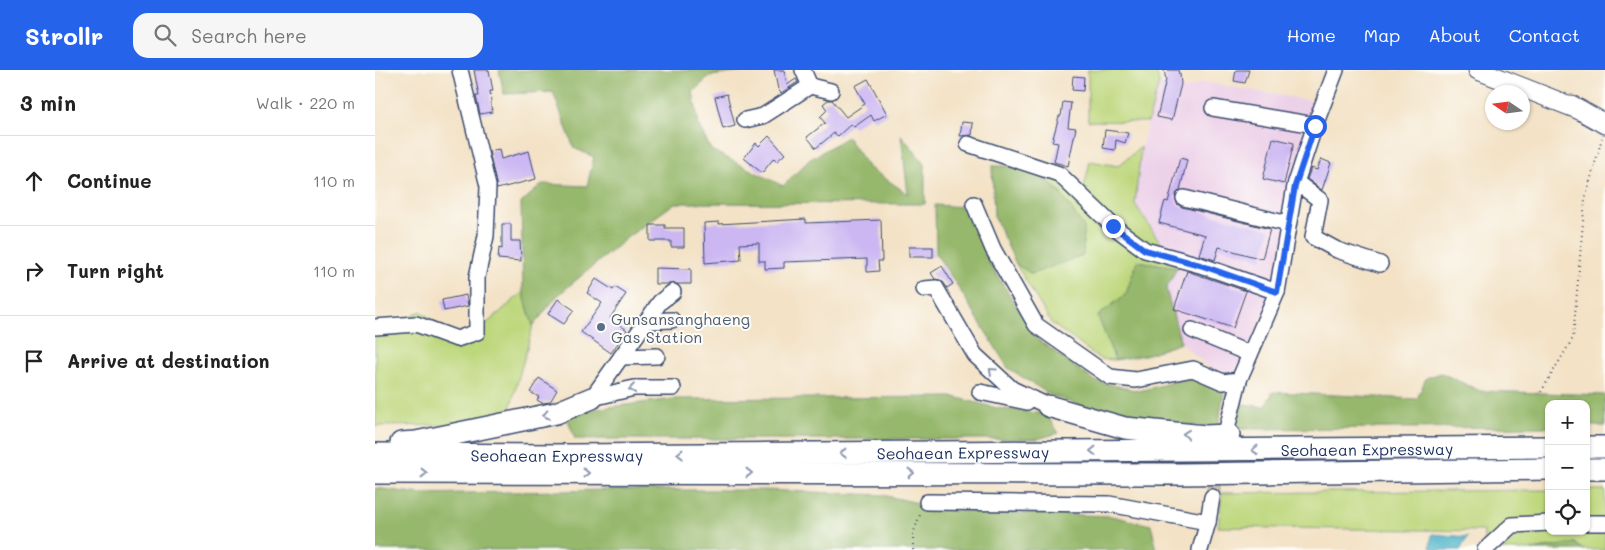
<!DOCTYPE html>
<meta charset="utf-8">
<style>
body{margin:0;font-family:Mali,sans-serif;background:#f6f6f6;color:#222}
.controls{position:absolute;right:15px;bottom:15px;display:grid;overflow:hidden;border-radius:10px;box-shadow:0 1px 4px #0004}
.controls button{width:45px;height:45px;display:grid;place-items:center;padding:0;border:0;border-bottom:1px solid #e0e0e0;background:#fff;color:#222;font:25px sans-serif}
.compass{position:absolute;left:1110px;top:15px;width:45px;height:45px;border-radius:50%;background:#fff;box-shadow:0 1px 4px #0004;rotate:283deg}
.stop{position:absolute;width:15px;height:15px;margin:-11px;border:4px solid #2563eb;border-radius:50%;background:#fff}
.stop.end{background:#2563eb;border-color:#fff;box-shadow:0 1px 5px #0008}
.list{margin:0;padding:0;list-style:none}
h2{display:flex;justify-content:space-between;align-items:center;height:65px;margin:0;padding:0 20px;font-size:21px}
h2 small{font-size:16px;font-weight:400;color:#767676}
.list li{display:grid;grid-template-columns:32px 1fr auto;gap:15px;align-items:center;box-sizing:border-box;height:90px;padding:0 20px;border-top:1px solid #e0e0e0}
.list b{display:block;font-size:19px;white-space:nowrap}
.list em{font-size:16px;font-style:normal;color:#767676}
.icon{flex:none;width:28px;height:28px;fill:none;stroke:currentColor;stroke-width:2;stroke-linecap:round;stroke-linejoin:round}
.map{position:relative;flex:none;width:1230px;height:480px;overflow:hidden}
header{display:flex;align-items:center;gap:30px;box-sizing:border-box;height:70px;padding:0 25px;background:#2563eb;color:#fff}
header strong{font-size:24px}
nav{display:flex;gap:28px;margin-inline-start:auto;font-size:18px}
.search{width:350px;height:45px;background:#f6f6f6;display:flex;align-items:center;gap:12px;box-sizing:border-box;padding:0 18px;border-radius:15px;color:#767676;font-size:19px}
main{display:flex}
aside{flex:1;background:#fff}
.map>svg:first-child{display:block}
</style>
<header>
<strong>Strollr</strong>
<div class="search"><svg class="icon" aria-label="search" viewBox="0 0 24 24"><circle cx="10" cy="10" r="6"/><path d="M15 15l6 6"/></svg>Search here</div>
<nav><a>Home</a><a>Map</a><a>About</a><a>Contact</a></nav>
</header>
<main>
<aside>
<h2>3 min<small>Walk · 220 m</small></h2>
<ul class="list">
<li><svg class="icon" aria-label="ahead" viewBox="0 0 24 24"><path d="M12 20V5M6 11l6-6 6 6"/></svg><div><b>Continue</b></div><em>110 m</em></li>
<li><svg class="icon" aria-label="right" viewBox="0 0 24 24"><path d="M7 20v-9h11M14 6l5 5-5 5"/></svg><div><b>Turn right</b></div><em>110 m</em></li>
<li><svg class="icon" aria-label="arrive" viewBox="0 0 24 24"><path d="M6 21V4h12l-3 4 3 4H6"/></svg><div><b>Arrive at destination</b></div></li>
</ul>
</aside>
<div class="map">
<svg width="1230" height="480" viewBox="0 0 1230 480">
<rect width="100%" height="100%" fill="#fdfcf7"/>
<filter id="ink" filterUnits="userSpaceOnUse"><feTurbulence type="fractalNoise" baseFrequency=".02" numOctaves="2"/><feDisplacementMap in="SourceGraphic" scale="10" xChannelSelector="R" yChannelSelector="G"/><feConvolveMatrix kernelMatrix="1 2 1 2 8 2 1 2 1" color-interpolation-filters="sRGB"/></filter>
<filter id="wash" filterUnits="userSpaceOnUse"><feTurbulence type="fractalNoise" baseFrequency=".0096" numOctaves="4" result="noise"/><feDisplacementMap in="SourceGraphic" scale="20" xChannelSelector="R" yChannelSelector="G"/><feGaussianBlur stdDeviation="1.12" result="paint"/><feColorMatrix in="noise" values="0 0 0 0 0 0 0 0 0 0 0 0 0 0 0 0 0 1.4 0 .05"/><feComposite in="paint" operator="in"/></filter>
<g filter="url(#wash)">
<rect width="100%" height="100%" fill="#f3e2c6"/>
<polygon fill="#edd1e9" points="828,12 943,32 896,225 861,308 845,307 806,273 791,219 808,186 787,175 760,134 766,77 784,13 812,19"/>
<g fill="#bdd77c" stroke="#6c836d">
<polygon points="713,0 781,0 784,13 773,52 713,51"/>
<polygon points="766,77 760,134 787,175 808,185 802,197 762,191 751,224 723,246 740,290 725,289 676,253 641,194 657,204 687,124 667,106 709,118 715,91 743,96"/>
<polygon points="148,222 158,256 135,339 83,355 0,356 0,268 5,263 46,241 88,274"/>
<polygon points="1174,420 1174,461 1211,461 1211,420 1230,420 1230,480 1209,480 1200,473 1157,480 1108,480 1109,461 843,457 847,423"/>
</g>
<g fill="#96b86c" stroke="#587465">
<polygon points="124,0 373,0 374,1 335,6 318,22 324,56 336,80 408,116 434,90 472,67 493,97 533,124 526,65 550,94 550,134 300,133 254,166 182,226 158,256 148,222 146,133 167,114 212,116 219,87 199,78 178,22 129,24"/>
<polygon points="617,96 634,96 667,106 686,124 709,157 708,185 657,204 641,194 619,146"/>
<polygon points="560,135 590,137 615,194 662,269 720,311 764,321 814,308 849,321 843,357 752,351 677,326 633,298 580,212 561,184"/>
<polygon points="762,191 802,197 791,219 806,273 770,285 740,290 723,246 751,224"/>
<polygon points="1066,303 1105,321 1230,325 1230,356 1211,356 1211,334 1174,334 1174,357 858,359 867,334 890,337 898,322 1042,329 1051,308"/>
<polygon points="579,327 622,338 671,344 684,363 662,369 200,369 192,347 220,339 298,329"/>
<polygon points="0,418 46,424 231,420 389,420 507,425 579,441 736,446 776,455 782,480 0,480"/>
<polygon points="1200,473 1209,480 1157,480"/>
</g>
<polygon fill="#49b2c8" stroke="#327093" points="1057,464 1093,467 1085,480 1059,480 1055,477"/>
<g id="blocks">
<g fill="#ccb7f3">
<polygon points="99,0 114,0 118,21 115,21 117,42 105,44 101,26 104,26"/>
<polygon points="399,0 409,0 412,15 421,9 423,12 406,23 403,19"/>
<polygon points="789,0 803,0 804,4 805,4 806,14 797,50 782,47 791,10"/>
<polygon points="861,0 874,0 870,13 859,11"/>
<polygon points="698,6 709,7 708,21 697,20"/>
<polygon points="493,9 512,44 499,51 496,45 479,57 476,54 463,66 459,63 441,78 432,67 450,53 445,47 452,40 448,34 453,30 457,30 471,47 490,34 480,16"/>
<polygon points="352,24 360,56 348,59 340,27"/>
<polygon points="688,32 696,33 693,57 701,58 693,96 679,92 683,73 677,72 684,46 686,46"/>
<polygon points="587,52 598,53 597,65 585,66"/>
<polygon points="730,60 753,63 750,73 741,70 740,80 728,78"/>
<polygon points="394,66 410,84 402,91 399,88 387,103 369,88 381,73 384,76"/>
<polygon points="898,68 919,73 909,114 888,109"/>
<polygon points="124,79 126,89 154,81 161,109 122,119 114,81"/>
<polygon points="805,88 812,90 805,120 800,126 802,134 807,137 895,159 887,189 844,177 840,190 824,185 830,165 784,153 790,131 793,132"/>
<polygon points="946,89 956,93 947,120 932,109 936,98 942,100"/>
<polygon points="431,149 431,153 506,150 507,191 503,191 504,201 492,202 492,189 409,192 409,198 390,199 390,191 384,191 384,173 365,174 366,190 330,193 329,153 344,152 344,154"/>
<polygon points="127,154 136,154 136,171 145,171 146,191 123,189 124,178 127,179"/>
<polygon points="275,155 290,155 290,158 309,158 309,177 296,177 296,171 275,171"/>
<rect x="534" y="177" width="24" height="10"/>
<polygon points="567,196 578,214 572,218 569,213 565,210 560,209 556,203"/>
<polygon points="280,198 316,199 316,214 280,214"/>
<polygon points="812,201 871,221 858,258 799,239"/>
<polygon points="221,209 238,220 240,217 251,224 235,248 252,260 236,283 206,262 227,233 212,223"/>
<polygon points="91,225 93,236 69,241 67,230"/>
<polygon points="183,229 199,240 189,254 173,244"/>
<polygon points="164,308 182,320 175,332 167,333 162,330 164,327 155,322"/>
</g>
</g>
</g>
<g filter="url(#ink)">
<use href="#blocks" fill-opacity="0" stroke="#3b4a6e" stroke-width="1"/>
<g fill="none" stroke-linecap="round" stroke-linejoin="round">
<polyline stroke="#c8beb1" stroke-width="15" stroke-dasharray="15 8" stroke-linecap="butt" points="837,427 849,370"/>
<defs>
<g id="minor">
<polyline points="428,0 435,16 456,21"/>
<polyline points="838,38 940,55"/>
<polyline points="370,50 388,46 435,16"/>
<polyline points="593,74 684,104 738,156 770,180 825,195 902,222"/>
<polyline points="921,112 945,130 938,167 962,180 1005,194"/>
<polyline points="809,128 913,154"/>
<polyline points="599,134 618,179 661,255 735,307 761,310 818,299 848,312 864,310 902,222 920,116 940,55 961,0"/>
<polyline points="549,219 561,218 600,285 637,319 673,336"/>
<polyline points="272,251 297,250"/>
<polyline points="0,257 41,254 82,269 102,262 102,207 111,166 113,116 85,0"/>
<polyline points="817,260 875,284"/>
<polyline points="246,287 282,286"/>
<polyline points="605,322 652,332"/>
<polyline points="217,328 285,232 298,222"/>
<polyline points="217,328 259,318 298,318"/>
<polyline points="852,359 864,310"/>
<polyline points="552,432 734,434 833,452 837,427"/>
<polyline points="1211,453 1230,453"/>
<polyline points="825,480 833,452"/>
<polyline points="1110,480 1137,455 1174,453"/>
</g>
<g id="major">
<polyline points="1103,0 1205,40"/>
<polyline points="1196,35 1230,54"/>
</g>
<g id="highway">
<polyline points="673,336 750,358 830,366 854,365"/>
<polyline points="26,373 41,372 181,343 217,328"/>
<polyline points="1211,377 1230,377"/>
<path id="s1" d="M0 384 197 385 1174 377"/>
<polyline points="1211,399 1230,399"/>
<polyline points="0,403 804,404 1174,399"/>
</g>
</defs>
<use href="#minor" stroke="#3b4a6e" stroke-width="18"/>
<use href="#major" stroke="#3b4a6e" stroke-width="21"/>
<use href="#highway" stroke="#3b4a6e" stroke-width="24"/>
<g stroke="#3b4a6e" stroke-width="2" stroke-dasharray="1 4" stroke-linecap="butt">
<polyline points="1166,322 1198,268 1210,129 1227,68"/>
<polyline points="538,480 538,464 546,442"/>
</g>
<use href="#minor" stroke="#fff" stroke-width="15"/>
<use href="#major" stroke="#fff" stroke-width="19"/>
<use href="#highway" stroke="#fff" stroke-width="21"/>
</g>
<defs><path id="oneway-chevron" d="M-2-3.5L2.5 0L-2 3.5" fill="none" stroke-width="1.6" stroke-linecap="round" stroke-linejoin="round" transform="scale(1.25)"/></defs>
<g stroke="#8d97ae">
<use href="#oneway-chevron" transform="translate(617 301) rotate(-138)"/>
<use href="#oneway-chevron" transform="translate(257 319) rotate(172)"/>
<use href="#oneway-chevron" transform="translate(171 345) rotate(168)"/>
<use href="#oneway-chevron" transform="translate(811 364) rotate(-174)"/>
<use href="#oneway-chevron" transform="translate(880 380) rotate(180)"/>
<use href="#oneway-chevron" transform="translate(718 381) rotate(180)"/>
<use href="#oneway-chevron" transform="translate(468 383) rotate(180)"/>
<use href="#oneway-chevron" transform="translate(305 384) rotate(180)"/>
<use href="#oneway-chevron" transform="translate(49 403)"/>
<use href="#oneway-chevron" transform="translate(211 403)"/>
<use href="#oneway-chevron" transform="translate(374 403)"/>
<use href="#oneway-chevron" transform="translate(536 403)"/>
</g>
</g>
<g fill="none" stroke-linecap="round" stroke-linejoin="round" filter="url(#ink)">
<polyline stroke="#2563eb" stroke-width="6" points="738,156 770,180 825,195 902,222 920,116 940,56"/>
</g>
<circle fill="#5c6f8a" stroke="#fdfcf7" stroke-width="2" cx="226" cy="257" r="5"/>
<g text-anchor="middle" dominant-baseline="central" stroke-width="4" stroke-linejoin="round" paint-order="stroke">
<g font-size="16" fill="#4e5e75" stroke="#fdfcf7" text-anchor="start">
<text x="236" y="248">Gunsansanghaeng<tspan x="236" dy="18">Gas Station</tspan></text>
</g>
<g font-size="16" fill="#1b2f5e" stroke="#fdfcf7">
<text stroke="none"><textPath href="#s1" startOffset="992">Seohaean Expressway</textPath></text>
<text stroke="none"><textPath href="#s1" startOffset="588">Seohaean Expressway</textPath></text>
<text stroke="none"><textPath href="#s1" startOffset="182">Seohaean Expressway</textPath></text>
</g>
</g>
</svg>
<div class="controls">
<button>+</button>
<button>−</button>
<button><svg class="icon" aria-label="locate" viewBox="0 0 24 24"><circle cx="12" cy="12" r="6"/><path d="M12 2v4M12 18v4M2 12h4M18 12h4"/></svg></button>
</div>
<svg class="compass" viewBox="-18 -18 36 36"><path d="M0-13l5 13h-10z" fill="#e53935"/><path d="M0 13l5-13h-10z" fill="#767676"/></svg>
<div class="stop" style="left:940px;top:56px"></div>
<div class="stop end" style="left:738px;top:156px"></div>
</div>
</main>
